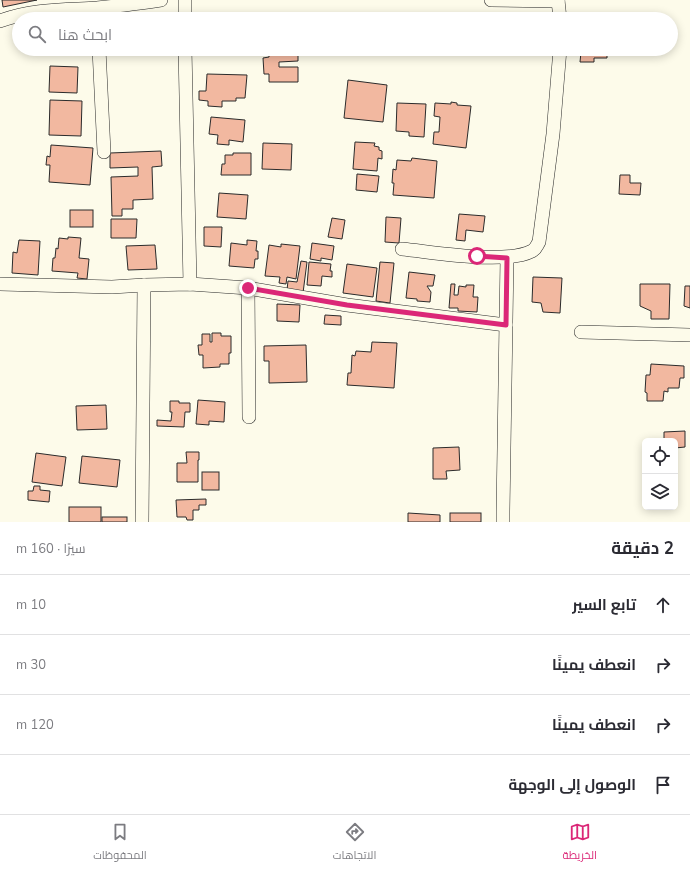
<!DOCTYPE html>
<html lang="ar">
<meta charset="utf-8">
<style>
body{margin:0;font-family:"Nunito Sans",Cairo,sans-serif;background:#f2f2f3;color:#2b2b33;direction:rtl}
.controls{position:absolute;right:12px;bottom:12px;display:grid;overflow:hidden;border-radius:6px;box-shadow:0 2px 10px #0003}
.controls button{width:36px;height:36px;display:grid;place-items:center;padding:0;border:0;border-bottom:1px solid #e1e1e2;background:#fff;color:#2b2b33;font:20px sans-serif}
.stop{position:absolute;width:12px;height:12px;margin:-9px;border:3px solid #db2777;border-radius:50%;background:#fff}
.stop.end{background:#db2777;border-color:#fff;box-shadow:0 1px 4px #0008}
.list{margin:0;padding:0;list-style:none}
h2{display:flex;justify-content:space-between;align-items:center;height:52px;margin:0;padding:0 16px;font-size:17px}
h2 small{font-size:13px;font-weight:400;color:#7c7c81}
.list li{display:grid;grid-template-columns:26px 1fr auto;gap:12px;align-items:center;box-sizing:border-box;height:60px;padding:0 16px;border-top:1px solid #e1e1e2}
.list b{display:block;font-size:15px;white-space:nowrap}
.list em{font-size:13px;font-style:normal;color:#7c7c81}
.icon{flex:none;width:22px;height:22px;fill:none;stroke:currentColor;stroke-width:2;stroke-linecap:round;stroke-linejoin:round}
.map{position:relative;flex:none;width:690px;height:522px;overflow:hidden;direction:ltr}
.search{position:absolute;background:#fff;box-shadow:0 2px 10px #0003;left:12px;right:12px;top:12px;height:44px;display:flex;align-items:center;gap:10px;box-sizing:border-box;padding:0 14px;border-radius:22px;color:#7c7c81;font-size:15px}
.sheet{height:292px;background:#fff}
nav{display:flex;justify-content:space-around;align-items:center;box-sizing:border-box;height:56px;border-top:1px solid #e1e1e2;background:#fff;font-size:11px;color:#7c7c81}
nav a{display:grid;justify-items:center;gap:2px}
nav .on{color:#db2777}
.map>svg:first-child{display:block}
</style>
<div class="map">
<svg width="690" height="522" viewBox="0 0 690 522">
<rect width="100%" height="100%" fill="#fdfbea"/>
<g fill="#f2b8a0" stroke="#2b2b2b">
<polygon points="2,0 37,0 3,7"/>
<polygon points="269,49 314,49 314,52 298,52 298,61 279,62 279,67 298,67 298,82 269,82 269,74 264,74 263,58 269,57"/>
<polygon points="576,49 607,49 607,58 594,58 594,62 580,62 581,52 575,52"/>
<polygon points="50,66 78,67 77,93 49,92"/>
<polygon points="207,74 247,75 245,98 236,98 236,101 222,101 222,107 208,106 208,101 199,100 199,91 206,91"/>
<polygon points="348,80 387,85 383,122 344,118"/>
<polygon points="50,100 82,101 81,136 49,135"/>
<polygon points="451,102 457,103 457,105 471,106 466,148 433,144 434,132 439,132 440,117 434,116 435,103 451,104"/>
<polygon points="397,103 426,104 424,137 409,136 409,132 396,131"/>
<polygon points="211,117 245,120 243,142 229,140 229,145 217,144 218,135 209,134"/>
<polygon points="355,142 375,143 374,146 379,147 379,150 382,151 382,159 378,158 377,171 353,169"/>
<polygon points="263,143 292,144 291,170 262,169"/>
<polygon points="51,145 93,148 90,185 49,182 50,165 46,165 47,156 50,157"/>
<polygon points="161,151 162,166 152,167 153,199 133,200 133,209 122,209 122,216 112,216 111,177 138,176 138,167 110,168 110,153"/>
<polygon points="233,153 251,153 251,175 221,175 222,164 225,164 225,155 233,155"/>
<polygon points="412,158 437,161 434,198 393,195 394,183 392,183 393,169 396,170 397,160 411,161"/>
<polygon points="357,174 379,176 377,192 356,190"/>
<polygon points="620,175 630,175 630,183 641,183 640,195 619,194"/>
<polygon points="219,193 248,195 246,219 217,217"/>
<rect x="70" y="210" width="23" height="17"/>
<polygon points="459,214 485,216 483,232 466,230 465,241 456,240"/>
<polygon points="386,217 401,218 399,243 385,242"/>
<polygon points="332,218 345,220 342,239 328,237"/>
<polygon points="111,219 137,219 136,238 111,238"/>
<polygon points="204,227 222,227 221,247 204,246"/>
<polygon points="68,237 81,238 79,258 89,259 87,279 77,278 78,273 52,271 53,258 55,258 56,248 58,249 59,238 68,239"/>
<polygon points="19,240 40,241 38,275 12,273 13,252 17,253"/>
<polygon points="247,240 257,241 256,251 258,251 258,259 255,259 254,268 229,266 231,243 247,245"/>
<polygon points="312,243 334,246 332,260 321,258 321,261 310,259"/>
<polygon points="281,244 300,246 296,279 287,277 286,284 279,283 280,277 265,276 269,245 281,247"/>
<polygon points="155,245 157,269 128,270 126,246"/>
<polygon points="301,261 307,262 303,293 287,290 288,281 297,282"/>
<polygon points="309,262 331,264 330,271 332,271 332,277 322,276 321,286 307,285"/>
<polygon points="380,262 394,263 390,303 376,301"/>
<polygon points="347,264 377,268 373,297 343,293"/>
<polygon points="409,272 435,275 433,286 427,286 431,292 430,302 417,301 417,299 406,298"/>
<polygon points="533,277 562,278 560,313 543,312 541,303 532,302"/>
<polygon points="451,284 455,284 454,295 458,295 459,286 466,287 466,285 474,285 473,297 478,297 477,312 458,311 458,308 449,308"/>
<polygon points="640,284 670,284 669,319 651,319 651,311 640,306"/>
<polygon points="685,286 690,286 690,308 684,306"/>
<polygon points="277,304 300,305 299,322 277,321"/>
<polygon points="325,315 341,316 341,325 324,324"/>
<polygon points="212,333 221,333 221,336 231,336 231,353 229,353 229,364 220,364 220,367 203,368 203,355 199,355 198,345 202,345 202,334 210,334 210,342 212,342"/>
<polygon points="372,342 397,343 394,388 347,385 348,373 351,373 352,355 355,356 356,351 371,352"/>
<polygon points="306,345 307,382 269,383 269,361 264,361 264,346"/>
<polygon points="651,364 684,366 684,378 680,378 679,388 668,388 668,392 664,391 663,401 647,401 647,393 645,392 646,375 650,375"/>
<polygon points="198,400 225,402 224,422 209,421 209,425 196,424"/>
<polygon points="170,401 179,401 179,403 190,403 190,412 185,412 184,427 157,426 157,420 171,421 172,412 170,412"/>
<polygon points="106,405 107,429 77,430 76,406"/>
<polygon points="685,431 685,447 675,448 675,441 664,441 664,432"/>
<polygon points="459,447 460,470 446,471 447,479 433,479 433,448"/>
<polygon points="186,452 199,452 199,460 198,460 198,482 177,482 177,463 187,463"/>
<polygon points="36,453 66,457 62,486 32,482"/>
<polygon points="82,456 120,460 117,487 79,483"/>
<rect x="202" y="472" width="17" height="18"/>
<polygon points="34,486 40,486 40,490 50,491 49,502 28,500 28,491 33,491"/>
<polygon points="206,499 206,505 199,505 199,510 193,510 193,520 187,520 186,517 177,517 176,500"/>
<rect x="69" y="507" width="32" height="15"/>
<polygon points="408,513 440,515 440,522 408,522"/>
<rect x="450" y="513" width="31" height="9"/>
<rect x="102" y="517" width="25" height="5"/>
</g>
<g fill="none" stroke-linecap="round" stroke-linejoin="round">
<defs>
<g id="minor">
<polyline points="185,0 185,19"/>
<polyline points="491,0 558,1"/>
<polyline points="558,0 560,19"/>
<path d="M0 21C32 9 63 10 97 8 118 6 140 3 161 0"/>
<polyline points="99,49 104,152"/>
<polyline points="185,49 190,284"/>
<path d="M402 249C433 252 505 265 532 251 536 249 537 245 539 242L553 134 560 49"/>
<polyline points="0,284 112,287 144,285 190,284 248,288 347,305 506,325"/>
<polyline points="248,288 249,417"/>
<polyline points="581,332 690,335"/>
<polyline points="142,522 144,285"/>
<polyline points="503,522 503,511 507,258"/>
</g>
</defs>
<use href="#minor" stroke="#2b2b2b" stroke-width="14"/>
<use href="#minor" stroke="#fdfbea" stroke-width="13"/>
</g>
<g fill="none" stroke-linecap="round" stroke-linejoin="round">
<polyline stroke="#db2777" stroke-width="5" points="248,288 347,305 506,325 507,258 477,256"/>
</g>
</svg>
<div class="controls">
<button><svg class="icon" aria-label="locate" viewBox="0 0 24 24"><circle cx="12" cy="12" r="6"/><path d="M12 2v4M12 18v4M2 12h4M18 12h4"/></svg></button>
<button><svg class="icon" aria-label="layers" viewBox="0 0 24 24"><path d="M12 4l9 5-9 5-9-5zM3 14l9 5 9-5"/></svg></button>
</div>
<div class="stop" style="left:477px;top:256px"></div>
<div class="stop end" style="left:248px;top:288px"></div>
<div class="search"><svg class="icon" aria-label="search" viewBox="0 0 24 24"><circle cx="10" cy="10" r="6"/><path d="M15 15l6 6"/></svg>ابحث هنا</div>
</div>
<section class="sheet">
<h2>2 دقيقة<small>سيرًا · 160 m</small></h2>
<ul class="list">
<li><svg class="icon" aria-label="ahead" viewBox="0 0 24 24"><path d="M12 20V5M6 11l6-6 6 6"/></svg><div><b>تابع السير</b></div><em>10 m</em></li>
<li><svg class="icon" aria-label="right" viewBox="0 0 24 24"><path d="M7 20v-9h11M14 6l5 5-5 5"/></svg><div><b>انعطف يمينًا</b></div><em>30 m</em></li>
<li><svg class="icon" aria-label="right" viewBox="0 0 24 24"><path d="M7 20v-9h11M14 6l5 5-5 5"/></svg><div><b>انعطف يمينًا</b></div><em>120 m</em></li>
<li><svg class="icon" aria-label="arrive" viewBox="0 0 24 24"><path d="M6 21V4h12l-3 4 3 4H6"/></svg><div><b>الوصول إلى الوجهة</b></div></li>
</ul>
</section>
<nav>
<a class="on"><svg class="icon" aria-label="map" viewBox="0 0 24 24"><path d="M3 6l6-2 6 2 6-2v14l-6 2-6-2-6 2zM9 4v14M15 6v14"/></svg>الخريطة</a>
<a><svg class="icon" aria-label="directions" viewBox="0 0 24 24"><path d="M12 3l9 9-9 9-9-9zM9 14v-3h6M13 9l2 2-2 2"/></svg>الاتجاهات</a>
<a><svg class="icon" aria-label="saved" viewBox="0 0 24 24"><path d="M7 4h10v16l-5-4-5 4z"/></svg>المحفوظات</a>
</nav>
